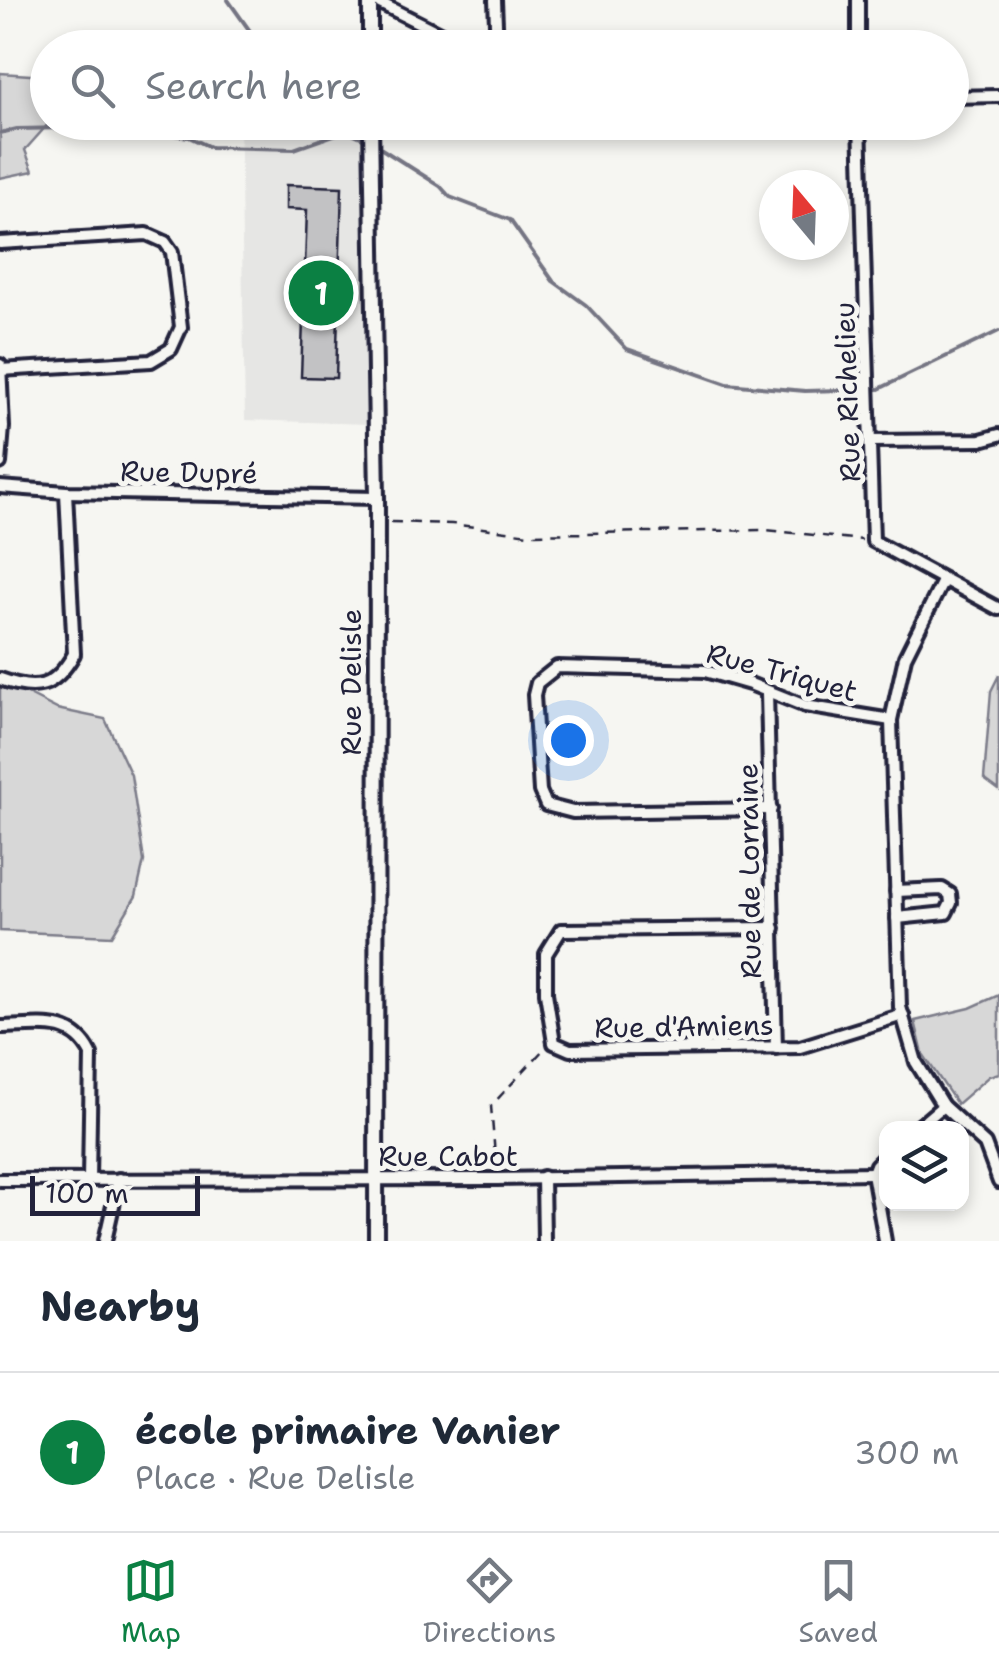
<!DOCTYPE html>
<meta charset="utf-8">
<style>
body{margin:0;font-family:"Shantell Sans",sans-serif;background:#f2f2f3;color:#1f2937}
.controls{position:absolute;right:30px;bottom:30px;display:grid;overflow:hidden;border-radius:20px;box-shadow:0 5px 15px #0003}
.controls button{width:90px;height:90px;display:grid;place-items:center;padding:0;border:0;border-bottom:2px solid #e0e1e3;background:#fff;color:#1f2937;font:50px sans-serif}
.compass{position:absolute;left:759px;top:170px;width:90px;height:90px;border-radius:50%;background:#fff;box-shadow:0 5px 15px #0003;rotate:341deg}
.scale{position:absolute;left:30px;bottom:25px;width:170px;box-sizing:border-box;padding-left:10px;border:5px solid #22223b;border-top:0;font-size:28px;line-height:35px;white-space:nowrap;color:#22223b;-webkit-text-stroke:8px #f6f6f2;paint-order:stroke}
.you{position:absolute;left:568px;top:740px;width:35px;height:35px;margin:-25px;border:8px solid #fff;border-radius:50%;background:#1a73e8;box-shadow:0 0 0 15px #1a73e833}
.badge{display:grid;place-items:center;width:65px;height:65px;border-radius:50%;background:#0b8043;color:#fff;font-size:32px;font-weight:700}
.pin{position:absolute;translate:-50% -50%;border:5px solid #fff;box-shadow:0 2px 10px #0006}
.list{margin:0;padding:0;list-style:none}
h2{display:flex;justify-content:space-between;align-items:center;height:130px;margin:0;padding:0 40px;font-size:42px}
h2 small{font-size:32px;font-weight:400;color:#747a83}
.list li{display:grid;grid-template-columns:65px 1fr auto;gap:30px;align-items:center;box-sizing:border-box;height:160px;padding:0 40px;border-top:2px solid #e0e1e3}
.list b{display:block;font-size:38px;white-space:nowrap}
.list p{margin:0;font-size:32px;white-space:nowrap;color:#747a83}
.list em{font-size:32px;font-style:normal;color:#747a83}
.icon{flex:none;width:55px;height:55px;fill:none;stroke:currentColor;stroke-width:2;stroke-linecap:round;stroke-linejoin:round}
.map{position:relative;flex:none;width:999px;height:1241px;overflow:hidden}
.search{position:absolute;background:#fff;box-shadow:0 5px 15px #0003;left:30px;right:30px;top:30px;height:110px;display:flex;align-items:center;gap:25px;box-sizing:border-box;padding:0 35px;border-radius:55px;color:#747a83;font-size:38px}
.sheet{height:290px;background:#fff}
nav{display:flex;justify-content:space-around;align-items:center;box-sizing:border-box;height:140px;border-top:2px solid #e0e1e3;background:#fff;font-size:28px;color:#747a83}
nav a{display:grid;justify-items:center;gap:5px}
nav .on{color:#0b8043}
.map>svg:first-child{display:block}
</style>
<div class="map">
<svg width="999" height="1241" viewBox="0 0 999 1241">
<rect width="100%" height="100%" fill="#f6f6f2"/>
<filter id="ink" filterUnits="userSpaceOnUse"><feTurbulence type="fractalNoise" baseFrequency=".01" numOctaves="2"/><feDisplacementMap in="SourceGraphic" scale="20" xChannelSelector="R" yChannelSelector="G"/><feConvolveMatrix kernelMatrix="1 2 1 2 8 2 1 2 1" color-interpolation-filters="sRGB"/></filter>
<g filter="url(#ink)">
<polygon fill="#e6e6e4" points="240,123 365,123 369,424 245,420"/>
<g fill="#d7d7d7" stroke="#7c7c89" stroke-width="2.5">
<polygon points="0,73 45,76 49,123 25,150 33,171 0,178"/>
<polygon points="999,675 999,790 984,779 991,691"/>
<polygon points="0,680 57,709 105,719 131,775 144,861 136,896 112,936 0,931"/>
<polygon points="999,995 999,1073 989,1076 957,1104 923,1054 915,1021 970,1008"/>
</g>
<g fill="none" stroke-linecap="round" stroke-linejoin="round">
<g stroke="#757583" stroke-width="4">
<polyline points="228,0 262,48"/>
<polyline points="337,122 342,132 352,133 369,141"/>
<polyline points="0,133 17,129 116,127 189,137 210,147 294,149 342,132"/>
<polyline points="377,146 440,186 450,197 510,220 553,281 586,305 627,349 727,384 805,391 879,389 999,331"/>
</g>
</g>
<polygon fill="#c2c2c4" stroke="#22223b" stroke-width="2.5" points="286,185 342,187 336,378 301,377 307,210 286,209"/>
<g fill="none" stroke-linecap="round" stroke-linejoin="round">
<defs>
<g id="minor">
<polyline points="374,0 469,48"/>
<polyline points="495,0 497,48"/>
<polyline points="858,0 858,48"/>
<polyline points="952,97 999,96"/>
<polyline points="860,122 873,541 999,609"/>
<polyline points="0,243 147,234 165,242 172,252 181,327 171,349 151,361 0,370"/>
<polyline points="871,441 981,440 999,435"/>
<polyline points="0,463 3,427 0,365"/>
<polyline points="0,487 66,492 377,498"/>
<polyline points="943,581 905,657 891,720 900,1007 916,1062 943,1106 985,1144 999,1182"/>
<path d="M0 679C36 692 54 689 74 654L66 492"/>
<polyline points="767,693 776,1048"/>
<polyline points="771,809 573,812 546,805 540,791 534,695 537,683 557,667 705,671 750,684 805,706 891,720"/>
<polyline points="896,891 942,889 950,894 951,903 946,913 897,918"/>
<polyline points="774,928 561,930 546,954 546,993 554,1043 570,1050 800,1047 903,1015"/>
<path d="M0 1027C36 1027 72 1016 91 1054L89 1180"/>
<polyline points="917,1128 943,1106"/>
<polyline points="873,1173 885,1241"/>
<polyline points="873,1173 876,1165 886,1155"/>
<polyline points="543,1177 544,1241"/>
<polyline points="0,1180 497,1179 873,1173"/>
<polyline points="105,1241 119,1179"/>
</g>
<g id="tertiary">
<polyline points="370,0 370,48"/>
<polyline points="371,122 377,498 376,1241"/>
</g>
</defs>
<use href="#minor" stroke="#22223b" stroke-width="18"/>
<use href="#tertiary" stroke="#22223b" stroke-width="20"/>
<g stroke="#22223b" stroke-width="2.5" stroke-dasharray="10 8" stroke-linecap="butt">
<polyline points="391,522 452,524 529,534 765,530 862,540"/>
<polyline points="496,1168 491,1106 545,1048"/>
</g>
<use href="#minor" stroke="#f6f6f2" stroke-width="10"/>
<use href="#tertiary" stroke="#f6f6f2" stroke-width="12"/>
</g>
</g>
<g text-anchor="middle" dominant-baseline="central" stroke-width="10" stroke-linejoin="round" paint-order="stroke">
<g font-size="28" fill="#22223b" stroke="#f6f6f2">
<text transform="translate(847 392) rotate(-92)">Rue Richelieu</text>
<text transform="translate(189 472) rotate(1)">Rue Dupré</text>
<text transform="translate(782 672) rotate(15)">Rue Triquet</text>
<text transform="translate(351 682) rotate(-90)">Rue Delisle</text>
<text transform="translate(749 871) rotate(-91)">Rue de Lorraine</text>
<text transform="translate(684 1026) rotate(-1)">Rue d'Amiens</text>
<text x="448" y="1156">Rue Cabot</text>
</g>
</g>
</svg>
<div class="controls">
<button><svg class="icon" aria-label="layers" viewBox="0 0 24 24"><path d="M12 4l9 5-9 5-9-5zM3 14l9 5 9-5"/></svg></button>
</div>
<svg class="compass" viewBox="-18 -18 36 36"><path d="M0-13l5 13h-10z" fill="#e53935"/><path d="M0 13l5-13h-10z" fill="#747a83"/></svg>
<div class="scale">100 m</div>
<div class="you"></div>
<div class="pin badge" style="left:321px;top:293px">1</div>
<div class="search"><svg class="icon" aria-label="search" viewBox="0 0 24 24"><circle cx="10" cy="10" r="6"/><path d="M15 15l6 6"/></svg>Search here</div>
</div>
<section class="sheet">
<h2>Nearby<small></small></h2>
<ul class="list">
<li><span class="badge">1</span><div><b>école primaire Vanier</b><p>Place · Rue Delisle</p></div><em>300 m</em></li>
</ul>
</section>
<nav>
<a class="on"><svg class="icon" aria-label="map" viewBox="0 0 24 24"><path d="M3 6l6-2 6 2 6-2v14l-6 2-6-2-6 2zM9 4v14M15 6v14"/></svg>Map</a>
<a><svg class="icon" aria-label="directions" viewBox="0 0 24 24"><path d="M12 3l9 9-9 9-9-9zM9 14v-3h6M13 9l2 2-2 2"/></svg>Directions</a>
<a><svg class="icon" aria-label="saved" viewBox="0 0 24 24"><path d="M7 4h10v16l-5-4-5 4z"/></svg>Saved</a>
</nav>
